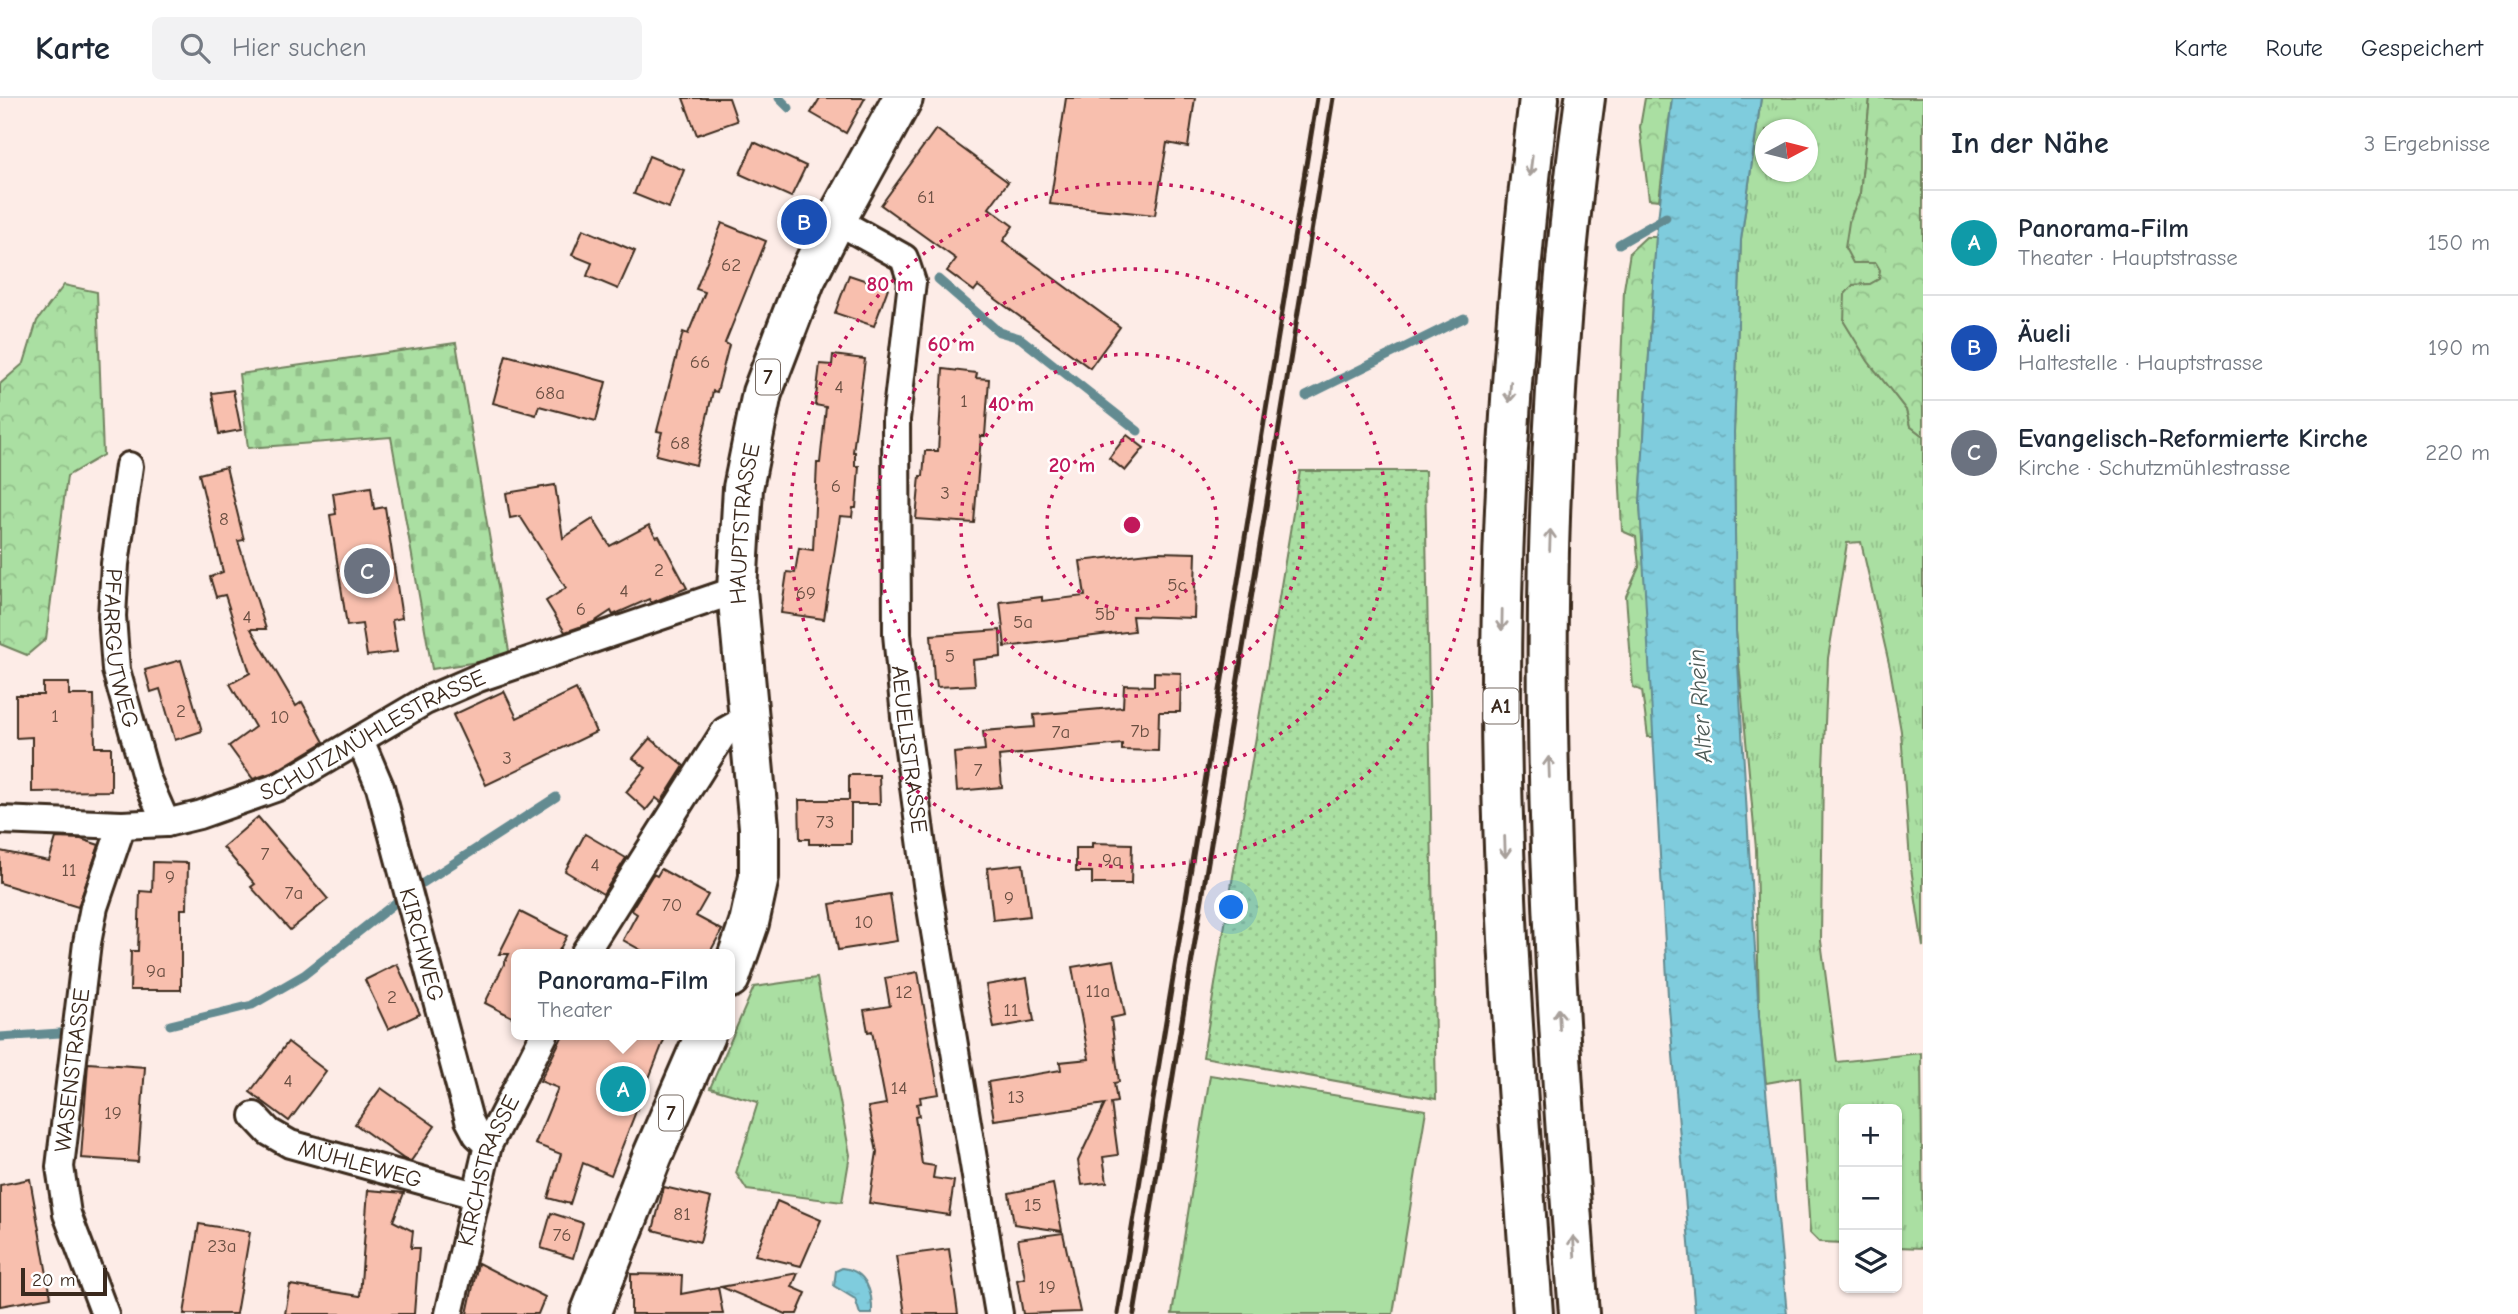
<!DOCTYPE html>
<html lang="de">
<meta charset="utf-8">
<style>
body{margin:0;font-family:"Comic Neue",sans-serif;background:#f2f2f3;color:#1f2937}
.controls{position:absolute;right:21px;bottom:21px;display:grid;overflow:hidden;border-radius:10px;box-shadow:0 2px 5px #0004}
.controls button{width:63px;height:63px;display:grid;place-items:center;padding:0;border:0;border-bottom:2px solid #e0e1e3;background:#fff;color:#1f2937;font:35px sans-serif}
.compass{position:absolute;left:1755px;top:21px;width:63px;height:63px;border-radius:50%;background:#fff;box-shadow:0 2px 5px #0004;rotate:83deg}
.scale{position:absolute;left:21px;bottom:18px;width:86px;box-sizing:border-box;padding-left:7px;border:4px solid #3b2a1e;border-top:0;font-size:19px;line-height:24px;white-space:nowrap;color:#3b2a1e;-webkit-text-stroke:5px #fff;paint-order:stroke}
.you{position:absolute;left:1232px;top:810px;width:24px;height:24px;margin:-18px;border:5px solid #fff;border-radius:50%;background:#1a73e8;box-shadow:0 0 0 10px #1a73e833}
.badge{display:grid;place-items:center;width:46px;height:46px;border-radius:50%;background:#0b8043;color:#fff;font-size:23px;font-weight:700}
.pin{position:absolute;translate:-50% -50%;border:4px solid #fff;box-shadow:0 2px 7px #0006}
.popup{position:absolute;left:511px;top:851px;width:224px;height:91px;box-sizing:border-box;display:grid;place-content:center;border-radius:10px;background:#fff;filter:drop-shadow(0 2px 5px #0005);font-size:23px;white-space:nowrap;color:#747a83}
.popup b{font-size:26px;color:#1f2937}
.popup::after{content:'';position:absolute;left:50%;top:100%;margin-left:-14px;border:14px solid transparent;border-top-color:#fff}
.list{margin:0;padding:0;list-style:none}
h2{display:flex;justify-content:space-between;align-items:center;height:91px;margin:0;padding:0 28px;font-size:30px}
h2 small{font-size:23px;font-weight:400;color:#747a83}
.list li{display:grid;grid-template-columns:46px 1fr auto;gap:21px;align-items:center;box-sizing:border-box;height:105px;padding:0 28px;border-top:2px solid #e0e1e3}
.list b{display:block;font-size:26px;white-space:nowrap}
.list p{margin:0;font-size:23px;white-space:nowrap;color:#747a83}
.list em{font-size:23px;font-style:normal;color:#747a83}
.icon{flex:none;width:38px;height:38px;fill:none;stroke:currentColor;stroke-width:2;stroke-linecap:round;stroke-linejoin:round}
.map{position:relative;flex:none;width:1923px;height:1216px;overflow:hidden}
header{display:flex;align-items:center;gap:42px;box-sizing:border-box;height:98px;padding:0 35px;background:#fff;border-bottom:2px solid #e0e1e3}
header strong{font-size:33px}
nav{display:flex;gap:38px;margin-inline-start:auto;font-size:24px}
.search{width:490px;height:63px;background:#f2f2f3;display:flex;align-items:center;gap:18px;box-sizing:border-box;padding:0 24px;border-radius:10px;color:#747a83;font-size:26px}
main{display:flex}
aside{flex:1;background:#fff}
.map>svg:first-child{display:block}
</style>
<header>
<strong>Karte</strong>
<div class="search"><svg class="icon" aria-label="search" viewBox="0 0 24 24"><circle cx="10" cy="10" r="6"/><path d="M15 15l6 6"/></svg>Hier suchen</div>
<nav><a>Karte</a><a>Route</a><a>Gespeichert</a></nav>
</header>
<main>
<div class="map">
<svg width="1923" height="1216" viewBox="0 0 1923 1216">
<defs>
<pattern id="grass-tufts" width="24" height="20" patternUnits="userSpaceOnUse" patternTransform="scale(1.75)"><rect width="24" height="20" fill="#aadfa2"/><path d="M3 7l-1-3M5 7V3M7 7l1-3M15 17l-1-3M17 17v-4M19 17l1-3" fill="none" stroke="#93c08b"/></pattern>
<pattern id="forest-crowns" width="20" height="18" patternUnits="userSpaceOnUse" patternTransform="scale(1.75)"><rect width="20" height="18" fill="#aadfa2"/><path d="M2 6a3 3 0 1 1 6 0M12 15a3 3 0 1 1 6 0" fill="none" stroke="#93c08b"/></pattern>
<pattern id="cemetery-stones" width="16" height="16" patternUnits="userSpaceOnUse" patternTransform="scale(1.75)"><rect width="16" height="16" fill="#aadfa2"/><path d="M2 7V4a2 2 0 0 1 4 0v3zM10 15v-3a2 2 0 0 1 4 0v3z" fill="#93c08b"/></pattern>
<pattern id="garden-dots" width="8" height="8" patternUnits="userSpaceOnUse" patternTransform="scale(1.75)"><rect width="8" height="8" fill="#aadfa2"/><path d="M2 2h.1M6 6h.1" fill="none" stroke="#93c08b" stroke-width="1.8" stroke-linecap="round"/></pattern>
<pattern id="water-ripples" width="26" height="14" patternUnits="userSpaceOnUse" patternTransform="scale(1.75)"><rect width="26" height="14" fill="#7fccdd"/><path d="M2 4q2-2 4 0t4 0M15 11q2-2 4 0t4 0" fill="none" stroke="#6fafbd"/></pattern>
</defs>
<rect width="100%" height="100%" fill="#fdece7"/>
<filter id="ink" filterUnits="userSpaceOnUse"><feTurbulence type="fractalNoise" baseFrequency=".0143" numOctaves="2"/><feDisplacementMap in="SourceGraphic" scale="14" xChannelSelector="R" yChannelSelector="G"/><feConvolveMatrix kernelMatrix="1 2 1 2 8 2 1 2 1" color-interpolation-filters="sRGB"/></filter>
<g filter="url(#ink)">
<g fill="url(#grass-tufts)" stroke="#728460" stroke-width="2" fill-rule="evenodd">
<path d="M1761 0H1870L1860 96 1849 124 1880 171 1879 181 1870 186 1853 187 1844 223 1868 263 1906 312 1910 328 1923 338V849L1910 764 1901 633 1890 570 1861 444 1847 445 1828 560 1823 669 1821 843 1837 964 1921 955 1923 1150 1897 1149V1011H1844V1145L1819 1144 1810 1135 1800 979 1766 985 1759 918 1756 751 1736 533 1734 334 1741 142ZM1766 32H1808V74H1766Z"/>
<polygon points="817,880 850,1057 842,1104 747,1092 736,1075 758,1004 710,990 754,889"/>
</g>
<g fill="url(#forest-crowns)" stroke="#728460" stroke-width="2">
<polygon points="1645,0 1672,0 1659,102 1649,101 1640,29"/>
<polygon points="1870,0 1923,0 1923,338 1910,328 1906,312 1868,263 1844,224 1845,196 1853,187 1870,186 1879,181 1880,172 1876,165 1853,165 1845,150 1849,124 1860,96"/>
<polygon points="1646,139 1656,139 1640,406 1655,639 1648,639 1642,593 1633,589 1626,498 1639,469 1636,439 1622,433 1618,346 1624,191 1630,154"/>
<polygon points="64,187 97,194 103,357 67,378 46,541 27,557 0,546 0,286 24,265 37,223"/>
</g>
<polygon fill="url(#cemetery-stones)" stroke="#728460" stroke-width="2" points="456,245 510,559 432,571 391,339 248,350 239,276"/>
<polygon fill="url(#garden-dots)" stroke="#728460" stroke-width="2" points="1300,373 1425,373 1436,1001 1203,959"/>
<polygon fill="#aadfa2" stroke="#728460" stroke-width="2" points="1210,977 1426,1012 1393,1216 1172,1216"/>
<g fill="url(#water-ripples)" stroke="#648b91" stroke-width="2">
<polygon points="1672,0 1761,0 1741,142 1734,334 1736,533 1759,918 1787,1216 1695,1216 1668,898 1640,406 1656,139"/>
<path d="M842 1170C866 1172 873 1194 872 1216H860L855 1201 834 1188 836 1173Z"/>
</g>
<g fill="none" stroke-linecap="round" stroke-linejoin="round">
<g stroke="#648b91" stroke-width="9">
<polyline points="779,0 789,10"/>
<polyline points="1619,146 1666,119"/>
<polyline points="938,181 999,234 1020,240 1138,333"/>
<polyline points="1306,298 1464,220"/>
<polyline points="423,785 556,699"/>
<polyline points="170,927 252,907 304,877 399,802"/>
<polyline points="0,939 60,935"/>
</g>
</g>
<g fill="#f8bfae" stroke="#3b2a1e" stroke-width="2">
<polygon points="683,0 729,0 737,23 697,37"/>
<polygon points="820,0 865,0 846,35 811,15"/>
<polygon points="1066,0 1195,0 1188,49 1167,45 1155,117 1050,106"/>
<polygon points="936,31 1008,84 989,110 1013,128 1003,143 1120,229 1090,270 978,188 974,193 947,173 956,161 881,107"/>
<polygon points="754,44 806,68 791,99 740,76"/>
<polygon points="649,58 684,72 669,110 634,96"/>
<polygon points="722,125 766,143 725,245 729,247 717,294 713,293 696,367 656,357 662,334 657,333 683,234 688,236 705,194 696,191"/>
<polygon points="583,131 635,153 618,191 587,178 592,165 572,157"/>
<polygon points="849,177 888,190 874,228 835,215"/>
<polygon points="506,257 606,284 596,323 539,308 536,317 493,305"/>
<polygon points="833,257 865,261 853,354 855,354 855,368 859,368 856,410 853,410 852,419 840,418 824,521 781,515 787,474 795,475 799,450 813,452 817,365 820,365 826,309 815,307 820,266 832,267"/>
<polygon points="943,271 977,275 976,280 989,281 985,338 981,338 974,425 916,421 920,378 923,378 925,353 938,353"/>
<polygon points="233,292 241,332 219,336 212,295"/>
<polygon points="1127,337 1144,350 1125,373 1109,360"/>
<polygon points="226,369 244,442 238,443 266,531 251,531 296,608 302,604 324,644 274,674 253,681 229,648 255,629 230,586 250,575 225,497 216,499 210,479 223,474 199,376"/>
<polygon points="555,387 563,440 593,421 610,448 649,427 656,439 659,438 687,490 651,505 649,501 613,517 611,513 594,524 565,534 546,503 566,490 520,418 510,420 506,395"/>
<polygon points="371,389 374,411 385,409 402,520 392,522 397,554 367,558 362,526 347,528 330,417 336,416 333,395"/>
<polygon points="1157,454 1196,455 1194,520 1132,518 1134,533 1005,549 1000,504 1042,499 1042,503 1085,498 1080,463"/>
<polygon points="1000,532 1001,559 973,562 975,587 937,589 936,582 934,582 931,537"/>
<polygon points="181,562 202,633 175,642 160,591 151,594 145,572"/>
<polygon points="1154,574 1181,575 1180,614 1159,614 1158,653 1122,652 1122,646 999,658 1002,689 957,693 954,655 985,652 983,633 1035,629 1034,617 1123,609 1124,587 1154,588"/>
<polygon points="43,585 69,585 69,597 94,597 95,649 111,649 111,693 32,694 32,639 16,640 16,597 43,597"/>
<polygon points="576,591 596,634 486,687 453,617 504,593 517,620"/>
<polygon points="650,640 684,668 661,704 656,700 646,712 626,694 646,670 633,660"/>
<polygon points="849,677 879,677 880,706 851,706 851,746 809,746 809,741 800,741 799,702 849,702"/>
<polygon points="258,719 328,801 290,832 251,789 255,786 223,749"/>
<polygon points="585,736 626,760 603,796 565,773"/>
<polygon points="56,740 81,741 99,747 78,809 0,785 0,753 49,763"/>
<polygon points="1092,745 1132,746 1131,786 1092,786 1092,774 1076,774 1076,750 1092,750"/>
<polygon points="153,764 188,765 187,811 181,811 181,892 130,892 131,853 138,853 140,793 152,794"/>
<polygon points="1023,766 1030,818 993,822 987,770"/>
<polygon points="661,771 708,797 696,818 722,832 709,856 648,856 623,842 637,816 631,812 653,776 657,778"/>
<polygon points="890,796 897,843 838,852 830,806"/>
<polygon points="520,814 567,838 557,856 516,856 516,921 485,905 509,856 499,856"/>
<polygon points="1114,862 1125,917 1111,920 1119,984 1114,985 1117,1004 1111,1005 1118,1057 1103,1059 1107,1084 1082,1087 1078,1063 1105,1006 994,1022 988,984 1061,972 1060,964 1089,961 1072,869"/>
<polygon points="397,866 420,916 388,931 365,882"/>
<polygon points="918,874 939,996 920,999 921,1005 917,1006 919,1018 915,1019 922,1066 935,1068 933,1080 954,1083 949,1117 869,1105 877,1054 868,1009 886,1006 872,933 868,934 864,912 890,908 885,880"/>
<polygon points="1027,880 1034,923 994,930 986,887"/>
<polygon points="563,937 652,937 664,942 611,1077 583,1065 570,1106 548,1100 561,1056 535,1046 558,990 540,983"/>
<polygon points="288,944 326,973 289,1023 250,994"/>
<polygon points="88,965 145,969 138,1064 81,1060"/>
<polygon points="381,990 435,1028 411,1063 404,1061 355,1026"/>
<polygon points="30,1081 51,1199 0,1208 0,1087"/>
<polygon points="1053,1086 1062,1133 1014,1126 1009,1095"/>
<polygon points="664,1089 711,1100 700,1144 653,1132"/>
<polygon points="368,1092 404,1095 393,1123 413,1133 411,1150 419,1150 414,1216 285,1216 290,1187 360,1198"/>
<polygon points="777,1103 821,1122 801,1168 755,1157"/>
<polygon points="551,1115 583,1125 573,1160 541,1150"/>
<polygon points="199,1126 250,1134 236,1216 184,1216"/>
<polygon points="1063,1135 1080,1214 1023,1216 1017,1182 1025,1180 1018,1141"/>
<polygon points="949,1151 958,1216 905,1216 896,1158"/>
<polygon points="478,1165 545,1199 538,1216 467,1216"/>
<polygon points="798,1175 792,1189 806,1195 797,1216 786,1216 721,1189"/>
<polygon points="631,1176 682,1177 681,1196 718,1189 723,1216 631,1216"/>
</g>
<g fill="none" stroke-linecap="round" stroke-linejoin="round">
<defs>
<g id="minor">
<path id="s1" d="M836 122 904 160 912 184 896 321 897 536 906 629 927 786 999 1216"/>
<path id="s2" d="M129 368 115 466 112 518 116 572 146 679 166 725"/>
<path id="s3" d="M360 642 380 689 469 1022 477 1037 488 1047"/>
<path id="s4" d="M0 722 122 727 166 725 199 717 281 688 425 603 478 580 737 492"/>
<polyline points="584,856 725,633 748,620"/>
<path id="s5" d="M254 1018 269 1034 290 1046 475 1097"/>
<path id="s6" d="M105 1216 67 1116 60 1069 87 845 94 809 122 727"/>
<path id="s7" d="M449 1216 488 1047 544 937"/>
</g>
<g id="primary">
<path id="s8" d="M730 880 749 825 759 779V729L737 492 743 390 762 295 805 183 836 122 903 0"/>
<polyline points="590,1216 652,1059 705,937"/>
</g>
<g id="motorway">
<path d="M1533 1216C1519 1015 1502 813 1501 611 1500 406 1515 203 1539 0"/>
<path d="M1579 1216C1561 980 1545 743 1548 507 1550 337 1562 168 1585 0"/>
</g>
</defs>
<use href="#minor" stroke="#3b2a1e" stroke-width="32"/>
<use href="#primary" stroke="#3b2a1e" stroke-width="44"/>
<use href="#motorway" stroke="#3b2a1e" stroke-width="44"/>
<use href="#minor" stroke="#fff" stroke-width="26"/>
<use href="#primary" stroke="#fff" stroke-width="38"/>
<use href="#motorway" stroke="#fff" stroke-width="38"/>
<g stroke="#3b2a1e" stroke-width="5">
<polyline points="1118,1216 1317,0"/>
<polyline points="1134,1216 1333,0"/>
</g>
</g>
<defs><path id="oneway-shaft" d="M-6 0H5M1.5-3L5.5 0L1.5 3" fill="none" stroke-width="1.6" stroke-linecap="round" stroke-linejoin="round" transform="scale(1.75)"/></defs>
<g stroke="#a79f9a">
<use href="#oneway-shaft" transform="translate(1531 68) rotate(97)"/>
<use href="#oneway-shaft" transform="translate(1510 294) rotate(94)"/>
<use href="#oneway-shaft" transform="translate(1550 442) rotate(-88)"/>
<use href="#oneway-shaft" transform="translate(1502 522) rotate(91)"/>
<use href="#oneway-shaft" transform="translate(1549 669) rotate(-92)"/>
<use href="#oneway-shaft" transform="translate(1505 749) rotate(88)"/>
<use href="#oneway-shaft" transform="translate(1559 921) rotate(-93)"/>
<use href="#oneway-shaft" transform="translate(1574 1148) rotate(-94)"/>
</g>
</g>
<g fill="none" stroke="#c2185b" stroke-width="3.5" stroke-dasharray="3.5 7">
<circle cx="1132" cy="427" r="85"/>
<circle cx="1132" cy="427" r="171"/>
<circle cx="1132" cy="427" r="256"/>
<circle cx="1132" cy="427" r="342"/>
</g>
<g text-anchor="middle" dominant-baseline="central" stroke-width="5" stroke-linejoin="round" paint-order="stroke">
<g font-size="19" fill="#6a4f42">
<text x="926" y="99">61</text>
<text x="731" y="167">62</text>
<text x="700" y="264">66</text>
<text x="839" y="289">4</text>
<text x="550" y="295">68a</text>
<text x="964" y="303">1</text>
<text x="680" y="345">68</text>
<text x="836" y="388">6</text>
<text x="945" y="395">3</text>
<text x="224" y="421">8</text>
<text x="659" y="472">2</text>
<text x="1177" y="487">5c</text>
<text x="624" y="493">4</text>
<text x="806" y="495">69</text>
<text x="581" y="511">6</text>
<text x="1105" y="516">5b</text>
<text x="247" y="519">4</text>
<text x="1023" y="524">5a</text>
<text x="950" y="558">5</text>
<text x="181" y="613">2</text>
<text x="55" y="618">1</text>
<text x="280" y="619">10</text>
<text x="1140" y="633">7b</text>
<text x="1061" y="634">7a</text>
<text x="507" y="660">3</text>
<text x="978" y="672">7</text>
<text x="825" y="724">73</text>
<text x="265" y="756">7</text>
<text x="1112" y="762">9a</text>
<text x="595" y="767">4</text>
<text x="69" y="772">11</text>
<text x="170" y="779">9</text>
<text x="294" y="795">7a</text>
<text x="1009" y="800">9</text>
<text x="672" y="807">70</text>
<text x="864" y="824">10</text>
<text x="156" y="873">9a</text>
<text x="1098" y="893">11a</text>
<text x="904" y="894">12</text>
<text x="392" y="899">2</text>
<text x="1011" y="912">11</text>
<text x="288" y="983">4</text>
<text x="899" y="990">14</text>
<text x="1016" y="999">13</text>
<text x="113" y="1015">19</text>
<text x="1033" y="1107">15</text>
<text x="682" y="1116">81</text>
<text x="562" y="1137">76</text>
<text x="222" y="1148">23a</text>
<text x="1047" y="1189">19</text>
</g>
<g fill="#fff" stroke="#766a62" stroke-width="2">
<rect x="756" y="261.5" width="24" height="35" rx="5"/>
<rect x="1483.5" y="590.5" width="35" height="35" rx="5"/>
<rect x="659" y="997.5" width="24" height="35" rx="5"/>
</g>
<g font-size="21" font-weight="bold" fill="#3b2a1e">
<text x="768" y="279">7</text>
<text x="1501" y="608">A1</text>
<text x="671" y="1015">7</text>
</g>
<g font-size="23" fill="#3b2a1e" stroke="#fff">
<text stroke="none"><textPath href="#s8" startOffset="460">HAUPTSTRASSE</textPath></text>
<text stroke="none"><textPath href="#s2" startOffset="184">PFARRGUTWEG</textPath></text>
<text stroke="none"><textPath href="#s4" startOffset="392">SCHUTZMÜHLESTRASSE</textPath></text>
<text stroke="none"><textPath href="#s1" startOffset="572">AEUELISTRASSE</textPath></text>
<text stroke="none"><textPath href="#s3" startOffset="214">KIRCHWEG</textPath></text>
<text stroke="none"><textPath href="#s6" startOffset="252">WASENSTRASSE</textPath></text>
<text stroke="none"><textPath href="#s5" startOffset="119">MÜHLEWEG</textPath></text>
<text stroke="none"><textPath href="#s7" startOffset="149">KIRCHSTRASSE</textPath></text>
</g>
<g font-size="24" font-style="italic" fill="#4f5b57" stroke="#fff">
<text transform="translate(1700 608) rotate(-94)">Alter Rhein</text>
</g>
</g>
<circle cx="1132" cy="427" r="10" fill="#c2185b" stroke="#fff" stroke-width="3.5"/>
<g font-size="21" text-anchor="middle" font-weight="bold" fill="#c2185b" stroke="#fff" stroke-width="5" stroke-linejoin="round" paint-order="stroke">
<text x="890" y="193">80 m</text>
<text x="951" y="253">60 m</text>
<text x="1011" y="313">40 m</text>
<text x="1072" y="374">20 m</text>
</g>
</svg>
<div class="controls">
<button>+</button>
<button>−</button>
<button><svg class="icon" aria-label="layers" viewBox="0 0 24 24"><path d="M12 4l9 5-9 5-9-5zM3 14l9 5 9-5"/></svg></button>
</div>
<svg class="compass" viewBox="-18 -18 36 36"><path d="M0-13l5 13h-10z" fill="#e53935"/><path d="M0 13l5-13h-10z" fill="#747a83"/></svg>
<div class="scale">20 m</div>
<div class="you"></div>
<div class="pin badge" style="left:623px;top:991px;background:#0f9aa8">A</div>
<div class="popup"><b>Panorama-Film</b>Theater</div>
<div class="pin badge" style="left:804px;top:124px;background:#1a4fb4">B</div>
<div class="pin badge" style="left:367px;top:473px;background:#6b7280">C</div>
</div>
<aside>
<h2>In der Nähe<small>3 Ergebnisse</small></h2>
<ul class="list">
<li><span class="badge" style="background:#0f9aa8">A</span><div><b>Panorama-Film</b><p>Theater · Hauptstrasse</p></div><em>150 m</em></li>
<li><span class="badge" style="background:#1a4fb4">B</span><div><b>Äueli</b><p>Haltestelle · Hauptstrasse</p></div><em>190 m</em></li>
<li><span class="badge" style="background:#6b7280">C</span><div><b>Evangelisch-Reformierte Kirche</b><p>Kirche · Schutzmühlestrasse</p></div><em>220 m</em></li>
</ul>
</aside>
</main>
